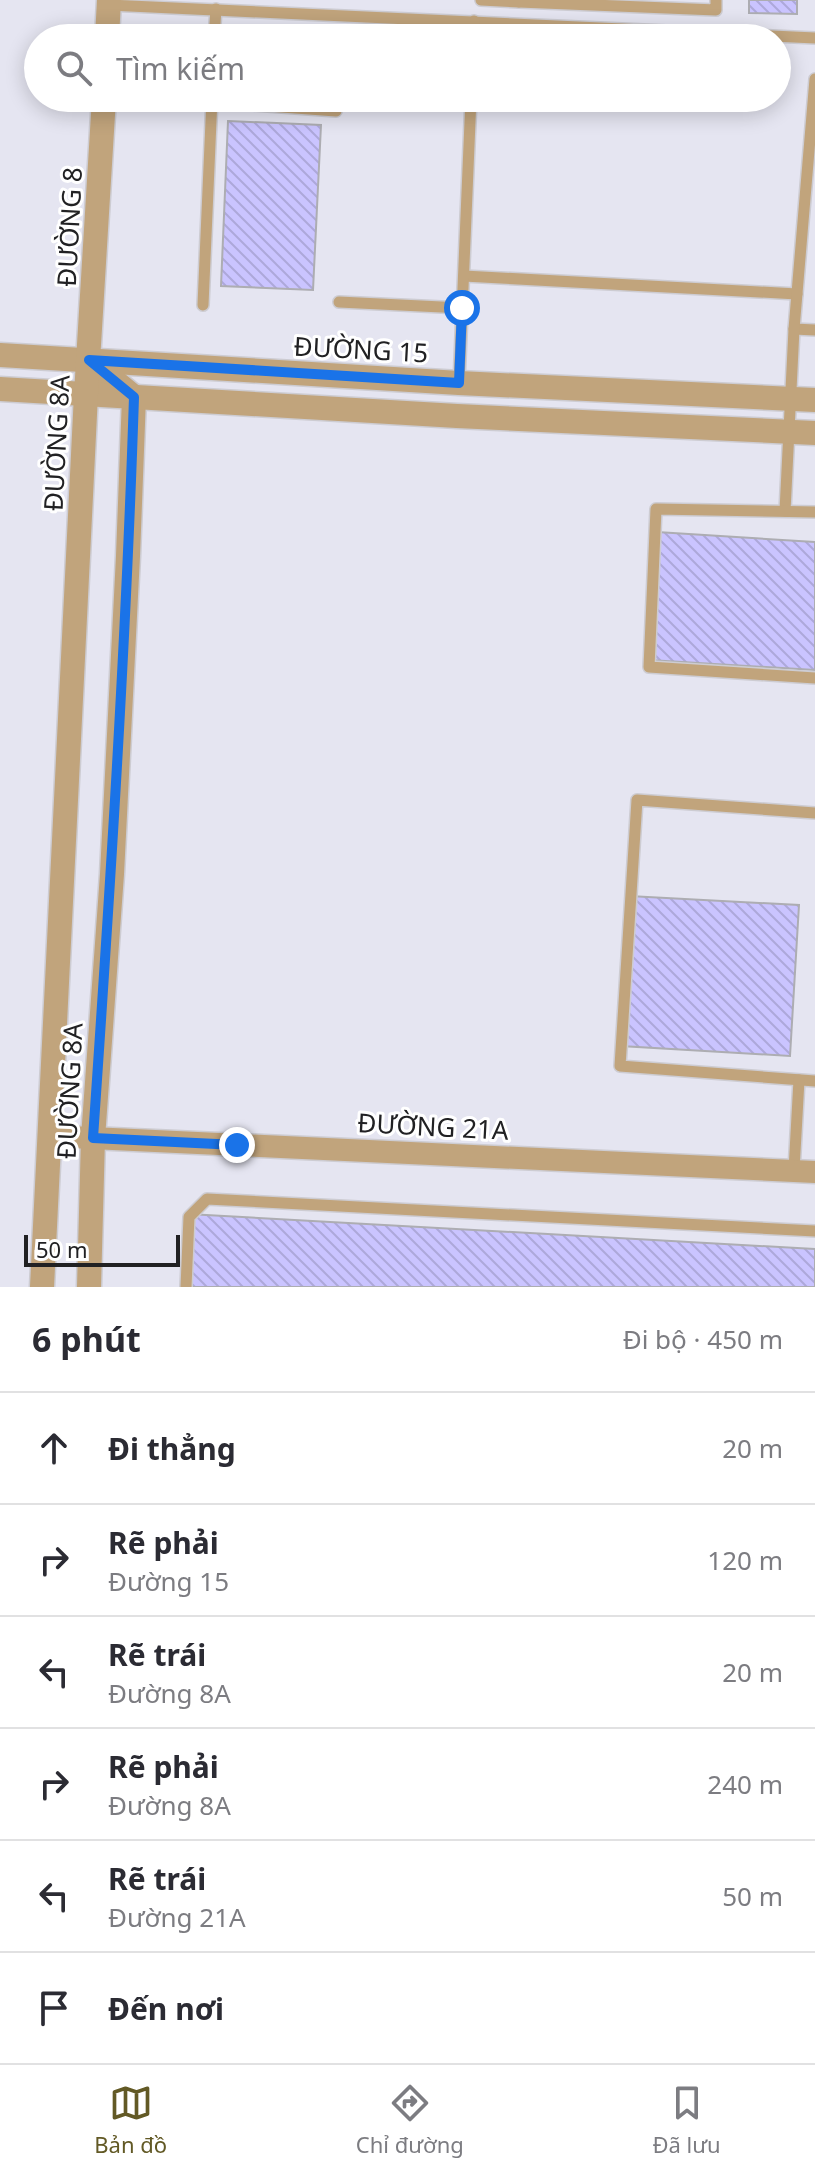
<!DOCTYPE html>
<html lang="vi">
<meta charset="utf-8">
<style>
body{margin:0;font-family:"Noto Sans",sans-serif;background:#f7f7f7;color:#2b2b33}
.scale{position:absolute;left:24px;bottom:20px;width:156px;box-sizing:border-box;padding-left:8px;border:4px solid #212123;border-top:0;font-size:22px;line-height:28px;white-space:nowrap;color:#212123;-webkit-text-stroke:6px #fff;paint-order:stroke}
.stop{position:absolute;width:24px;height:24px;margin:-18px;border:6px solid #1a73e8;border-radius:50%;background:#fff}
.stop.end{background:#1a73e8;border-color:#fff;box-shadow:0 2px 8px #0008}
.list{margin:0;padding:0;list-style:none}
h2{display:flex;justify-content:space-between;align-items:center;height:104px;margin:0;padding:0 32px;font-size:34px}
h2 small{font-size:26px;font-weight:400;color:#7c7c81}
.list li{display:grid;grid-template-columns:52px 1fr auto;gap:24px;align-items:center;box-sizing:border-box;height:112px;padding:0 32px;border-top:2px solid #e1e1e2}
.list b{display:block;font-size:30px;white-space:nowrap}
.list p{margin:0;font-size:26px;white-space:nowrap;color:#7c7c81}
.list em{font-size:26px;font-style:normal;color:#7c7c81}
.icon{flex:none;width:44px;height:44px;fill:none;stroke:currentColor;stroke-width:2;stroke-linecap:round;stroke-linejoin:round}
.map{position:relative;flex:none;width:815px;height:1287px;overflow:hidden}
.search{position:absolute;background:#fff;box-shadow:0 4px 20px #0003;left:24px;right:24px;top:24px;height:88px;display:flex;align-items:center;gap:20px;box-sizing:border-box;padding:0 28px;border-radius:44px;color:#7c7c81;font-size:30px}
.sheet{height:776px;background:#fff}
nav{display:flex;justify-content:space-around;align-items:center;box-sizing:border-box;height:112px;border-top:2px solid #e1e1e2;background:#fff;font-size:22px;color:#7c7c81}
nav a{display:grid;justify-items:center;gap:4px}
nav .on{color:#625925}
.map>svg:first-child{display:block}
</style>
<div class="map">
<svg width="815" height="1287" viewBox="0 0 815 1287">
<defs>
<pattern id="building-back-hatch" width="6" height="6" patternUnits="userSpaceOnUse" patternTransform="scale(2)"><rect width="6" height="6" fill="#cac4ff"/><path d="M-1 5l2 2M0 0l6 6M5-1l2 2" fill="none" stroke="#ada8da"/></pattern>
</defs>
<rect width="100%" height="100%" fill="#f3f2f8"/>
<path fill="#e5e5f1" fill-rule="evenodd" d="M0 0H815V1287H0ZM38 38H777V98H38Z"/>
<g fill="url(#building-back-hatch)" stroke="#adadb2" stroke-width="2">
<polygon points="749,0 797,0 797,14 749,13"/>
<polygon points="244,34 288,36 288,38 244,38"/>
<polygon points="228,121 321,125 313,290 221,286"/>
<polygon points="657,532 815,542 815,670 649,660"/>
<polygon points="629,896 799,905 790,1056 621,1046"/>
<polygon points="188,1214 815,1249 815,1287 184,1287"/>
</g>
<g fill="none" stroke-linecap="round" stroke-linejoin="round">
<defs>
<g id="service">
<polyline points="481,0 519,2"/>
<polyline points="519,0 519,2 716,10 716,0"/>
<polyline points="109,5 815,38"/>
<polyline points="214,38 216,9"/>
<polyline points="473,38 474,21"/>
<polyline points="212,102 336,111"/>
<polyline points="464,276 797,294"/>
<polyline points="339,302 462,308"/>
<polyline points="203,305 212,98"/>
<polyline points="794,329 815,330"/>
<polyline points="459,383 471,98"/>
<polyline points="785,511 794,329 815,79"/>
<polyline points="815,512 656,509 649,667 815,678"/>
<polyline points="815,813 637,800 620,1066 815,1081"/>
<polyline points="794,1170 799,1080"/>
<polyline points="186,1287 189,1217 207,1199 815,1231"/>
</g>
<polyline id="minor" points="49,1136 815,1172"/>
<g id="tertiary">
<polyline points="107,38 109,0"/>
<polyline points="0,355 459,383 815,400"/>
<polyline points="89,360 134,397 128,556 112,874 93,1138 89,1287"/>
<polyline points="0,389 457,416 815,433"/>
<polyline points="42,1287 86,394 104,98"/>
</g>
</defs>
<use href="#service" stroke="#cdccd2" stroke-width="14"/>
<use href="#minor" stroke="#cdccd2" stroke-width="25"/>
<use href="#tertiary" stroke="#cdccd2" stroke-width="27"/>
<use href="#service" stroke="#c1a47c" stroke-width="11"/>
<use href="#minor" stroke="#c1a47c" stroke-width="22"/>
<use href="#tertiary" stroke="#c1a47c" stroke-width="24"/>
</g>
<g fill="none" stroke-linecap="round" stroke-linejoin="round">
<path stroke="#1a73e8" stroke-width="10" d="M237 1145 93 1138C110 891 126 644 134 397L89 360 459 383 462 308"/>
</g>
<g text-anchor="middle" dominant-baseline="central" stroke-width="6" stroke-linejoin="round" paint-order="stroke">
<g font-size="26" fill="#212123" stroke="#fff">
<text transform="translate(69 227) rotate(-87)">ĐƯỜNG 8</text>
<text transform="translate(361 349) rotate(3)">ĐƯỜNG 15</text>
<text transform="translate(56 443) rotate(-87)">ĐƯỜNG 8A</text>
<text transform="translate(69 1091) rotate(-87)">ĐƯỜNG 8A</text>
<text transform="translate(433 1126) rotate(3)">ĐƯỜNG 21A</text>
</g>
</g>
</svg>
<div class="scale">50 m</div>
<div class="stop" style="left:462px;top:308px"></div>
<div class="stop end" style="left:237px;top:1145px"></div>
<div class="search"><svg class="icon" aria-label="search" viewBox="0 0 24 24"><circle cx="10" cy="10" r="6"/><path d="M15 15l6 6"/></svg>Tìm kiếm</div>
</div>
<section class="sheet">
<h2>6 phút<small>Đi bộ · 450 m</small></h2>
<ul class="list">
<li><svg class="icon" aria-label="ahead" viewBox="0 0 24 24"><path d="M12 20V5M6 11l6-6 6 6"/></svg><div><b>Đi thẳng</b></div><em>20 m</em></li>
<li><svg class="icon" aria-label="right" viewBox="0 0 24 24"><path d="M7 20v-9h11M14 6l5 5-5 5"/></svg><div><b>Rẽ phải</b><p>Đường 15</p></div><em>120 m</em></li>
<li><svg class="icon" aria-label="left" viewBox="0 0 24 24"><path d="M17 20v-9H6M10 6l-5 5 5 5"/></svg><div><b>Rẽ trái</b><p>Đường 8A</p></div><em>20 m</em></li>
<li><svg class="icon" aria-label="right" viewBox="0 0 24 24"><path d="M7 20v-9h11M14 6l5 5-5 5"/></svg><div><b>Rẽ phải</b><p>Đường 8A</p></div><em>240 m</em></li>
<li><svg class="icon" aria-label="left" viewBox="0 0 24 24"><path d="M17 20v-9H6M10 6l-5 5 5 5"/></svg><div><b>Rẽ trái</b><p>Đường 21A</p></div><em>50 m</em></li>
<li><svg class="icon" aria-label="arrive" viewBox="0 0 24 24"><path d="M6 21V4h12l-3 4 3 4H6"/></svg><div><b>Đến nơi</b></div></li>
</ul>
</section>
<nav>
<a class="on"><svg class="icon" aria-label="map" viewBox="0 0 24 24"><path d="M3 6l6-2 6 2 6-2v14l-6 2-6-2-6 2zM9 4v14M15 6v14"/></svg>Bản đồ</a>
<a><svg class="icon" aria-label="directions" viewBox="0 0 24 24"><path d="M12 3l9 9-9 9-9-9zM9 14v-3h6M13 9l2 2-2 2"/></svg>Chỉ đường</a>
<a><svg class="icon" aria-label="saved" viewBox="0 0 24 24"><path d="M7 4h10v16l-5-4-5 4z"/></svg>Đã lưu</a>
</nav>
